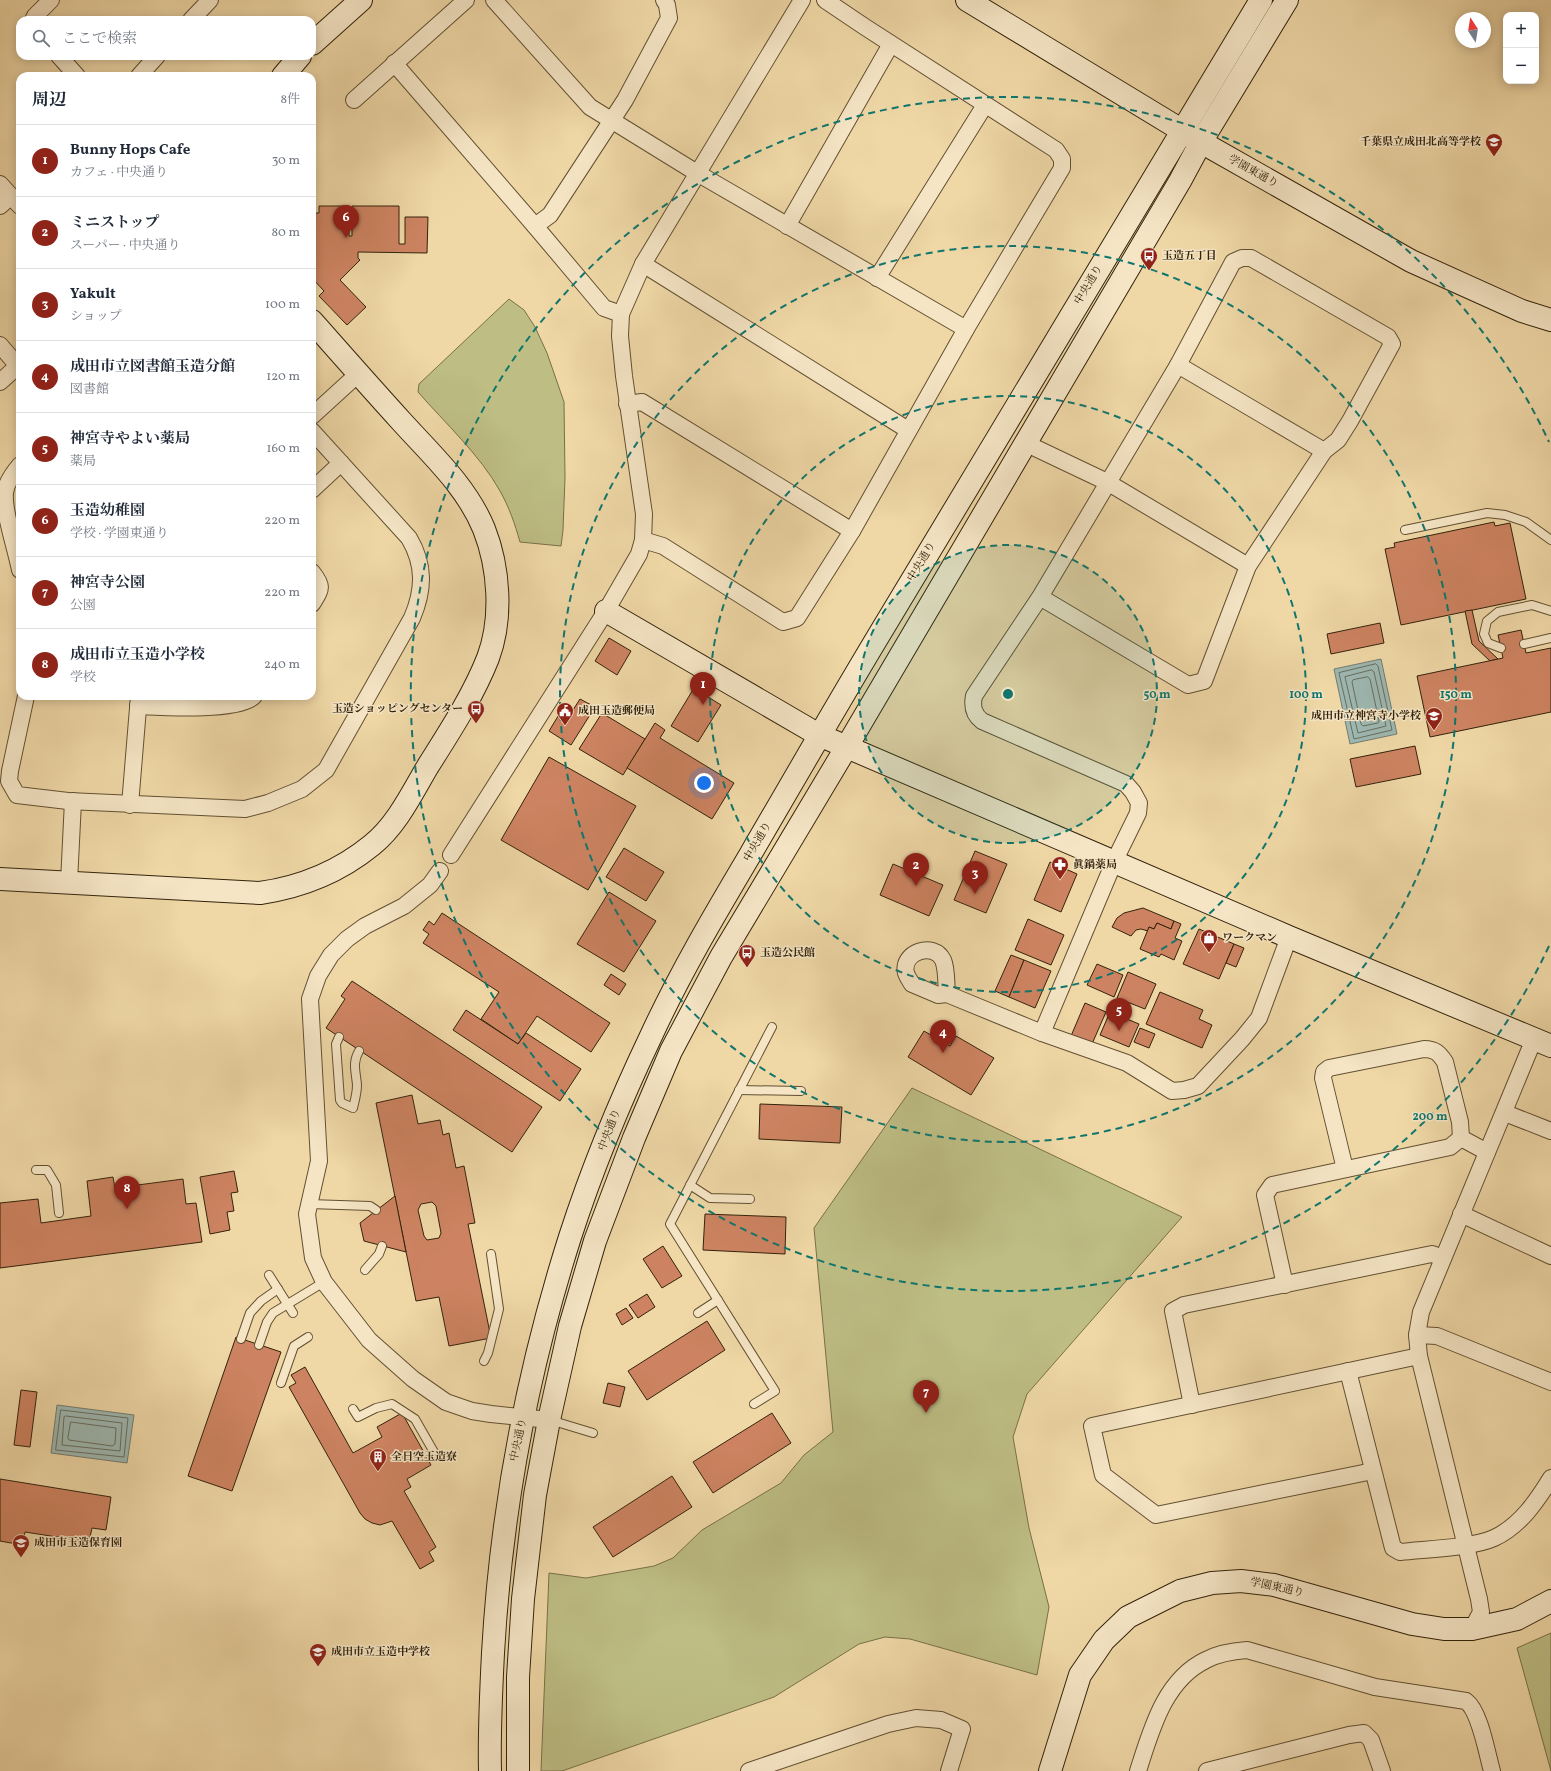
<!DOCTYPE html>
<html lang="ja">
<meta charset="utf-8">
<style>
body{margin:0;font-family:Vollkorn,"Noto Serif JP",serif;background:#f6f6f7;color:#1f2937}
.controls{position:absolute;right:12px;top:12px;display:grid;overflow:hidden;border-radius:8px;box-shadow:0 2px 10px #0003}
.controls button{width:36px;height:36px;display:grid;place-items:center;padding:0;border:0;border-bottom:1px solid #e0e1e3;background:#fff;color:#1f2937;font:20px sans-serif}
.compass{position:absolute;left:1455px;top:12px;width:36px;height:36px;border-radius:50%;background:#fff;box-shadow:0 2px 10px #0003;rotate:348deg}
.you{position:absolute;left:704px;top:783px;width:14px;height:14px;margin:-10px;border:3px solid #fff;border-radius:50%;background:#1a73e8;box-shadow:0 0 0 6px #1a73e833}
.badge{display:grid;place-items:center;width:26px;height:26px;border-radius:50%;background:#8f2418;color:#fff;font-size:13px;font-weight:700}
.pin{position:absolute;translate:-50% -33px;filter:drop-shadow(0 1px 2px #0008)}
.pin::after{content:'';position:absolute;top:21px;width:14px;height:12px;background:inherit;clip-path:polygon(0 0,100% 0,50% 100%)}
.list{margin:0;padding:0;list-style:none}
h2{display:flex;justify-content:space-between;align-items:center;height:52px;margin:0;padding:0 16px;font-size:17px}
h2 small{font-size:13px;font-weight:400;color:#747a83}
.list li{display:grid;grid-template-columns:26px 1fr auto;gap:12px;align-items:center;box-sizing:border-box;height:72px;padding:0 16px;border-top:1px solid #e0e1e3}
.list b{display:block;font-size:15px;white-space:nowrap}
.list p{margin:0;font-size:13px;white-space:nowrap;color:#747a83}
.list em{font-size:13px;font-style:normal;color:#747a83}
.icon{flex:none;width:22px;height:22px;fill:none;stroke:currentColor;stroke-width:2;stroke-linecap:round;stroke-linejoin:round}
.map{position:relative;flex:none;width:1551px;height:1771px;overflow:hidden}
.search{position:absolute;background:#fff;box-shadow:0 2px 10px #0003;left:16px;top:16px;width:300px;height:44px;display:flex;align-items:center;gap:10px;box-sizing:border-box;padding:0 14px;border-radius:12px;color:#747a83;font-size:15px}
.panel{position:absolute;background:#fff;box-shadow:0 2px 10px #0003;left:16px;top:72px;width:300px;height:628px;border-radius:12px}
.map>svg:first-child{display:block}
</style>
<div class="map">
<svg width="1551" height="1771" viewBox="0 0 1551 1771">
<rect width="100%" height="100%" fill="#efd7a6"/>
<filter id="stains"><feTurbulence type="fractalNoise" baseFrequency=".005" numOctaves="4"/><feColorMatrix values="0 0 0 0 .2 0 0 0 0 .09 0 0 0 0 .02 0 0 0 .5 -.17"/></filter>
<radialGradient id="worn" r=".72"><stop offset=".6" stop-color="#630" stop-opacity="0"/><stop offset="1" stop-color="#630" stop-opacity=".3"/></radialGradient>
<g fill="#bdbd84" stroke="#787048">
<path d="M509 299 524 310 535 327 547 353 564 402 565 478 563 530 561 546 520 542C515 524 509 507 500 491 480 455 445 423 418 392L419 384Z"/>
<polygon points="912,1088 1182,1217 1027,1394 1013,1437 1029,1528 1049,1607 1037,1675 910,1639 885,1637 859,1644 774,1697 562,1771 541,1771 549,1573 586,1578 654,1566 673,1558 702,1530 781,1483 804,1455 833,1432 814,1228"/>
<polygon points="1551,1633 1551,1771 1517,1648"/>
</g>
<g fill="#9db7b1" stroke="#737c6f">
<polygon points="1381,659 1397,734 1350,744 1334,669"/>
<polygon points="57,1405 134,1415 127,1463 51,1453"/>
</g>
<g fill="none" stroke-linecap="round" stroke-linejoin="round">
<g stroke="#686d5e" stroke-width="1">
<polygon points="1376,664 1378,666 1392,730 1354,739 1339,673"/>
<polygon points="1372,670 1374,672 1386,726 1358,733 1345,677"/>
<polygon points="1368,677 1370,679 1379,721 1378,723 1363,726 1361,724 1352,682 1353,680"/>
<polygon points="61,1410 128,1418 124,1457 56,1450"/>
<polygon points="66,1416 122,1423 120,1451 62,1445 64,1417"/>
<polygon points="71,1422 116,1428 115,1444 112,1446 69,1440 68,1438"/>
</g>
</g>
<g fill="#cd8361" stroke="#33230b" fill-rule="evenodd">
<polygon points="319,206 349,206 349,236 352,236 352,206 399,206 399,244 405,244 405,217 428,217 427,253 358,252 358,258 360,260 340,280 366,307 347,325 319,296 324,291 312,278 312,213 319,213"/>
<polygon points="1494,522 1495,526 1510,523 1526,599 1401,625 1385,549 1395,547 1394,543"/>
<polygon points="1472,610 1479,641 1498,659 1490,661 1472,644 1465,611"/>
<polygon points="1380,623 1384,643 1331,654 1327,634"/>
<polygon points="1521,630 1526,653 1551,648 1551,712 1430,737 1417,676 1503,658 1498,635"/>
<polygon points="609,638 631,651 617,675 595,661"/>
<polygon points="694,688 721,705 698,742 671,726"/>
<polygon points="580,699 595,707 571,745 549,731 563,708 571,713"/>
<polygon points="602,713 645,739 623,775 579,749"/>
<polygon points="655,723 665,730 660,738 734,783 712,819 627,768"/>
<polygon points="1415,746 1421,774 1356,787 1350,759"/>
<polygon points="549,757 636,806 588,890 501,840"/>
<polygon points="624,848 664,872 646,901 606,877"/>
<polygon points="975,851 1007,864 986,913 954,900"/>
<polygon points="1050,862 1077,874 1061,912 1034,900"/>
<polygon points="893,864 943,885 929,916 880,895"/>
<polygon points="609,892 656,921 624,972 577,944"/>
<polygon points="1143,908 1174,921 1171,929 1157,923 1154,929 1149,927 1148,931 1141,929 1136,930 1131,936 1112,927 1117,918 1124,913"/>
<polygon points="442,913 610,1023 591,1052 537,1016 518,1044 481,1019 499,992 423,943 429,934 423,930 429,921 434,925"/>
<polygon points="1028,919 1064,935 1051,965 1015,950"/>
<polygon points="1174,921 1181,924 1175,938 1182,941 1174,960 1161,954 1159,957 1140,949 1149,927 1154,929 1157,923 1171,929"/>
<polygon points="1199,929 1234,944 1219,979 1183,964"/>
<polygon points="1234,944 1244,948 1236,967 1226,963"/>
<polygon points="1011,955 1024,960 1009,997 995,991"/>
<polygon points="1024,960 1051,971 1035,1008 1009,997"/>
<polygon points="1097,964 1123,975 1114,997 1087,985"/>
<polygon points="1128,972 1156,984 1145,1009 1117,998"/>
<polygon points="611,974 626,984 619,995 604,985"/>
<polygon points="352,981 542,1107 512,1152 326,1028 345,999 341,996"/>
<polygon points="1160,992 1203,1010 1199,1019 1212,1025 1202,1048 1146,1024"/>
<polygon points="1085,1003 1106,1012 1092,1044 1071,1036"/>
<polygon points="466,1010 518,1044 526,1033 581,1069 560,1101 453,1030"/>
<polygon points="1110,1012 1139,1024 1129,1047 1100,1035"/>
<polygon points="1140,1028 1155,1034 1149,1048 1134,1042"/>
<polygon points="924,1031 950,1046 956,1036 994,1058 971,1095 908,1057"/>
<path d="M412 1095 418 1124 440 1120 443 1135 449 1133 456 1168 464 1166 475 1223 468 1224 491 1338 449 1346 439 1297 416 1301 376 1103ZM432 1202 436 1206 441 1233 439 1238 427 1240 424 1236 418 1210 421 1204Z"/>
<polygon points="760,1104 842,1107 840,1143 759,1139"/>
<polygon points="234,1171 238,1192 231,1193 234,1211 227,1212 230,1230 210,1234 200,1177"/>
<polygon points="113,1177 115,1188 183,1179 186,1204 196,1203 202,1242 0,1268 0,1203 38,1199 41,1223 91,1216 87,1181"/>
<polygon points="395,1196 406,1252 364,1241 360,1223"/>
<polygon points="705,1214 786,1217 785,1254 703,1250"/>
<polygon points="663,1246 682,1276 662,1288 643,1259"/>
<polygon points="647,1294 655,1307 638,1318 629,1305"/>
<polygon points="626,1308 633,1318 622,1325 616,1314"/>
<polygon points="707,1321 725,1350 647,1400 628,1371"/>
<polygon points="236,1337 281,1352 232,1491 188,1476"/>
<polygon points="305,1367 353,1453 382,1437 377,1427 402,1413 431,1465 407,1479 411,1487 404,1491 436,1547 429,1552 434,1561 420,1569 392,1521 380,1525 372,1523 365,1519 360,1513 289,1387 296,1383 291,1375"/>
<polygon points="608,1383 625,1387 620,1407 603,1403"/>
<polygon points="21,1390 37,1392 30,1447 14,1445"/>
<polygon points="772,1413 791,1443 713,1493 693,1462"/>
<polygon points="672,1476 692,1507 613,1557 593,1527"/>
<polygon points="0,1479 111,1497 106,1530 92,1528 89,1542 25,1532 22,1545 0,1541"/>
</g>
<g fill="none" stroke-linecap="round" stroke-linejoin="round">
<defs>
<g id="lane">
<polyline points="1405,530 1487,513 1505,515 1526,522 1551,540"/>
<polyline points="1524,644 1551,638"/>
<polyline points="1501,648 1488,643 1484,634 1487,621 1498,612 1532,605 1551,611"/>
<path d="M339 1037 336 1044 340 1100 342 1103 353 1108C355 1100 357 1093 357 1085 356 1072 352 1063 359 1051"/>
<polyline points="739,1090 801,1091"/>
<polyline points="36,1170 47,1170 56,1185 59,1213"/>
<polyline points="690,1185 710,1198 750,1199"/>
<polyline points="309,1204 370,1206 376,1210"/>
<polyline points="365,1270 379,1254 382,1246"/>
<polyline points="269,1275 293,1313"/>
<polyline points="698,1313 718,1300"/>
<polyline points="241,1339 250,1313 261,1301 278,1289"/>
<polyline points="259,1345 267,1322 273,1313 324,1282"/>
<polyline points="484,1361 488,1353 499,1309 491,1254"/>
<polyline points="281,1383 294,1346 308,1337"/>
<polyline points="754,1404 775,1391 670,1224 772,1027"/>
<polyline points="353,1409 358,1417 376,1408 392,1404 415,1419 435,1454"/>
<polyline points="550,1420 593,1433"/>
</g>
<g id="street">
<polyline points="494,0 590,107 697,173 966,329"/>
<polyline points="33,20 35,16 51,0"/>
<polyline points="191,20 210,0"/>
<polyline points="59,56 77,76"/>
<polyline points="394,63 535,226 604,308 621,314"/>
<polyline points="139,76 157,56"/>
<polyline points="354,100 466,0"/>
<polyline points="0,184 20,206"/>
<polyline points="0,206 11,196"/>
<polyline points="535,226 550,215 625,100 669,18 667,5 664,0"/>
<polyline points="787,226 891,44"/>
<polyline points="643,264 908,430"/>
<polyline points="877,278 985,105"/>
<polyline points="0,345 18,366"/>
<polyline points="1178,365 1324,451"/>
<polyline points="0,382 20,364"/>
<polyline points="627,404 642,402 852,531"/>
<polyline points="312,416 358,374"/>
<polyline points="1025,443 1107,482 1248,566"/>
<path d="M20 465C14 472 6 483 5 493 3 511 16 549 20 570"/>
<polyline points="312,490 341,463"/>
<polyline points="643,540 663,546 783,622 797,618 852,531 966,329 1062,168 1062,159 1056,150 865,27 825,0"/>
<path d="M312 572C324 587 321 589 312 604"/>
<path d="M1040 597 1188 685 1204 681 1248 566 1324 451 1338 440 1350 421 1392 344 1388 337 1251 258H1242L1233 262 1178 365 1040 597 974 696C972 706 973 714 982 721L1126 784 1133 792 1139 803 1138 813 1114 862 1042 1033"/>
<path d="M26 696 10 771 9 781 17 795 68 801 245 809 268 803 302 789 326 770 412 618C424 590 425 565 409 538L312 431"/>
<path d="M138 706C160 707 240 712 254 696"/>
<polyline points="130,805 139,696"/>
<polyline points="451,855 606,611 639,554 643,540 644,514 624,376 620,336 621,314 643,264 802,0"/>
<polyline points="440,871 430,885 404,906 365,926 347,939 331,955 318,976 310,999 319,1161 307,1214 313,1258 324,1282 369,1340 413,1379 446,1402 472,1411 491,1414 549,1420"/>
<polyline points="69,882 73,801"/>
<path d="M947 994C946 984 947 969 943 960 934 941 901 952 906 973 907 976 910 981 912 984L938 995 947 994 1042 1033 1127 1063 1172 1091 1184 1090 1198 1086 1242 1039 1259 1018 1289 937"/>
<polyline points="1505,1113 1551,1131"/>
<polyline points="1461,1138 1487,1152"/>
<path d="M1345 1169 1323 1078 1324 1072 1329 1068 1424 1049C1435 1049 1439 1053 1445 1062L1460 1122 1461 1138"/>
<polyline points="1461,1214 1551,1256"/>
<polyline points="1285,1285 1265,1195 1272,1185 1450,1147 1461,1138"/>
<polyline points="1417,1335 1437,1336 1551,1382"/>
<path d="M1348 1371 1393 1548 1400 1552C1426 1549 1472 1548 1494 1538 1520 1526 1537 1501 1551 1478"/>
<polyline points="1192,1405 1173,1311 1184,1305 1422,1256 1432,1254 1443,1258"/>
<polyline points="1373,1471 1156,1515 1103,1475 1092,1426 1419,1356"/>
<polyline points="1472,1629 1481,1612 1479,1599 1419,1356 1417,1335 1421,1312 1534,1039"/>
<polyline points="749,1771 888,1724 916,1718 941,1720 962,1729 949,1771"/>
<path d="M1138 1771C1151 1731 1164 1680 1206 1660 1219 1653 1233 1651 1247 1650L1375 1687 1466 1701C1480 1711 1487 1754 1492 1771"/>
<polyline points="1207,1771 1349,1735 1364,1733 1371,1740 1382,1771"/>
</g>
<g id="secondary">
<polyline points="967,0 1201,142 1411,261 1522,311 1551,320"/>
<polyline points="312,44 361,0"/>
<polyline points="283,76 300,56"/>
<polyline points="606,611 819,735 1289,937 1551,1046"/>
<path d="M0 879 260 893C302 887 339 872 372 845 397 825 412 793 428 766 450 731 473 696 488 658 503 618 499 567 484 529 467 487 432 455 402 422 372 389 342 355 312 321"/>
<path d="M490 1771C489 1732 491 1692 493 1653 501 1512 527 1372 570 1237 592 1169 620 1101 651 1036 680 973 715 914 750 855 795 778 839 701 885 625 1009 416 1137 209 1261 0"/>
<polyline points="518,1771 518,1677 523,1599 535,1495 549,1420 570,1326 595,1241 634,1138 671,1051 721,957 846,748 1180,181 1201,142 1287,0"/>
<polyline points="1050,1771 1080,1675 1104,1640 1128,1617 1180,1591 1212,1583 1241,1581 1274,1585 1412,1624 1444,1629 1472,1629 1517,1619 1551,1601"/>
</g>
</defs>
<use href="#lane" stroke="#625032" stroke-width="10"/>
<use href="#street" stroke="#625032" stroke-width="18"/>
<use href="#secondary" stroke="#33230b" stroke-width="24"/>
<use href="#lane" stroke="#f5e5c5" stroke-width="8"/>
<use href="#street" stroke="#f5e5c5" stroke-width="16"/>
<use href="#secondary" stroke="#f5e5c5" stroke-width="22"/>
</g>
<circle cx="1008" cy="694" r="149" fill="#0f766e" fill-opacity=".12"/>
<g fill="none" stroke="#0f766e" stroke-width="2" stroke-dasharray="7 5">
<circle cx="1008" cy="694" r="149"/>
<circle cx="1008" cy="694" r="298"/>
<circle cx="1008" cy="694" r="448"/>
<path d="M1549 946A597 597 0 1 1 1549 442"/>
</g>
<defs>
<symbol id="school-pin" viewBox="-11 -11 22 30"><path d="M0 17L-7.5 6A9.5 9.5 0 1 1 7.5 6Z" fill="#8f2418" stroke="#f5e5c5"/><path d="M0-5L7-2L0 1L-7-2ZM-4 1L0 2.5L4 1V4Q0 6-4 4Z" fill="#fff"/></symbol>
<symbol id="bus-pin" viewBox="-11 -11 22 30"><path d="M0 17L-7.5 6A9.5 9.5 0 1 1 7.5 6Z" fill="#8f2418" stroke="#f5e5c5"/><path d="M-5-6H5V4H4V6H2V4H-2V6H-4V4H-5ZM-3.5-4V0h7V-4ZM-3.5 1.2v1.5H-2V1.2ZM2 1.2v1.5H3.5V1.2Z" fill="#fff"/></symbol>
<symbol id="civic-pin" viewBox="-11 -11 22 30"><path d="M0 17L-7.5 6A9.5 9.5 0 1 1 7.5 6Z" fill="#8f2418" stroke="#f5e5c5"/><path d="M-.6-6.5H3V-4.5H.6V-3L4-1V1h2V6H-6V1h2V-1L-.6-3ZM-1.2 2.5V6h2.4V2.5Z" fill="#fff"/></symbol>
<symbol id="pharmacy-pin" viewBox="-11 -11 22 30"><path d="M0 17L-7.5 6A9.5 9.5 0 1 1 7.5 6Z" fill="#8f2418" stroke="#f5e5c5"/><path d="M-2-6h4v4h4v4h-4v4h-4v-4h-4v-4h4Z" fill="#fff"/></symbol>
<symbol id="shop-pin" viewBox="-11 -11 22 30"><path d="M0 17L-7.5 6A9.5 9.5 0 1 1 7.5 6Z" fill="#8f2418" stroke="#f5e5c5"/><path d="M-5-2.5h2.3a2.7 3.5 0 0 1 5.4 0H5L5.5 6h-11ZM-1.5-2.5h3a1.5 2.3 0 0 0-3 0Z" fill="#fff"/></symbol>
<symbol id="building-pin" viewBox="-11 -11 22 30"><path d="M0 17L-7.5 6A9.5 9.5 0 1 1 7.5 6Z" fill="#8f2418" stroke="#f5e5c5"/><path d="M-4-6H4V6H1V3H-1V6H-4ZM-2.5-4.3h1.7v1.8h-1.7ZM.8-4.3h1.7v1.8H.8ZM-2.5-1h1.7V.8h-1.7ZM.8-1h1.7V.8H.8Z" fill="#fff"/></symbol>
</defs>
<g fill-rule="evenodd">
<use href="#school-pin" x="1484" y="132" width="20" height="27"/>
<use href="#bus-pin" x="1139" y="246" width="20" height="27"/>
<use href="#bus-pin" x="466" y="699" width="20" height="27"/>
<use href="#civic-pin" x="555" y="701" width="20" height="27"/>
<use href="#school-pin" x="1424" y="706" width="20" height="27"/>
<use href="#pharmacy-pin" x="1050" y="855" width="20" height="27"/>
<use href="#shop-pin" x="1199" y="928" width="20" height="27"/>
<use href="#bus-pin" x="737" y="943" width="20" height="27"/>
<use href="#building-pin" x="368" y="1447" width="20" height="27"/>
<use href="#school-pin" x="11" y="1533" width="20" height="27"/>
<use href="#school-pin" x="308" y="1642" width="20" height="27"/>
</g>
<g text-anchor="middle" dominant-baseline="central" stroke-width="3" stroke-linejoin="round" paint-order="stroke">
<g font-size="11" font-weight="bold" fill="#33230b" stroke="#f5e5c5" text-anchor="start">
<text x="1481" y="142" text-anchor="end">千葉県立成田北高等学校</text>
<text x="1162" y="256">玉造五丁目</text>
<text x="463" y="709" text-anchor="end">玉造ショッピングセンター</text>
<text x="578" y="711">成田玉造郵便局</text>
<text x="1421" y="716" text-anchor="end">成田市立神宮寺小学校</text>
<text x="1073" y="865">眞鍋薬局</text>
<text x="1222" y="938">ワークマン</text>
<text x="760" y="953">玉造公民館</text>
<text x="391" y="1457">全日空玉造寮</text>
<text x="34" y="1543">成田市玉造保育園</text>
<text x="331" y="1652">成田市立玉造中学校</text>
</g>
<g font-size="11" fill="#33230b" stroke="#f5e5c5">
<text transform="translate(1253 172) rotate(29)">学園東通り</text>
<text transform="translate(1089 285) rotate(-59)">中央通り</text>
<text transform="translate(922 562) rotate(-59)">中央通り</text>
<text transform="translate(758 842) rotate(-60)">中央通り</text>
<text transform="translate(610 1130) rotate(-69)">中央通り</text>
<text transform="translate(519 1440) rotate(-78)">中央通り</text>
<text transform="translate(1277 1588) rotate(12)">学園東通り</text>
</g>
</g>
<circle cx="1008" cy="694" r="6" fill="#0f766e" stroke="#f5e5c5" stroke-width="2"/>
<g font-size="12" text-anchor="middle" font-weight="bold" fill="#0f766e" stroke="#f5e5c5" stroke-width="3" stroke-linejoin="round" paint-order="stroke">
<text x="1157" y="698">50 m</text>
<text x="1306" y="698">100 m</text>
<text x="1456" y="698">150 m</text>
<text x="1430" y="1120">200 m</text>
</g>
<rect width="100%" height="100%" filter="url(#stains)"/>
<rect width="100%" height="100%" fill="url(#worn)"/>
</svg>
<div class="controls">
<button>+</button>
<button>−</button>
</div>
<svg class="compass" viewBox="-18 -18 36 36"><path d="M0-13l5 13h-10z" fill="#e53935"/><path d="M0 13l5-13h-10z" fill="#747a83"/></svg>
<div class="you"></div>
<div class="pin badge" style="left:703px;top:705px">1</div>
<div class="pin badge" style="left:916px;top:886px">2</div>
<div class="pin badge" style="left:975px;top:894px">3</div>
<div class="pin badge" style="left:943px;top:1053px">4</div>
<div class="pin badge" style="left:1119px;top:1031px">5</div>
<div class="pin badge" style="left:346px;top:238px">6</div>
<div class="pin badge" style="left:926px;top:1413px">7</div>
<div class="pin badge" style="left:127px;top:1209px">8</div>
<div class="search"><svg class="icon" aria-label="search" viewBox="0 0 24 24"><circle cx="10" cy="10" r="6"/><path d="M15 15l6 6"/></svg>ここで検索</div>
<section class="panel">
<h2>周辺<small>8件</small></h2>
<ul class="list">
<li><span class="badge">1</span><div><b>Bunny Hops Cafe</b><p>カフェ · 中央通り</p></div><em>30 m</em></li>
<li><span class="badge">2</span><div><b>ミニストップ</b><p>スーパー · 中央通り</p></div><em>80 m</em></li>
<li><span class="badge">3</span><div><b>Yakult</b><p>ショップ</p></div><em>100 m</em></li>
<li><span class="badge">4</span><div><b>成田市立図書館玉造分館</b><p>図書館</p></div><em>120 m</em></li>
<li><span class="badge">5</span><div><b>神宮寺やよい薬局</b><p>薬局</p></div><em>160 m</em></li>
<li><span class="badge">6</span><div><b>玉造幼稚園</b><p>学校 · 学園東通り</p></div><em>220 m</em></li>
<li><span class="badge">7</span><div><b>神宮寺公園</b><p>公園</p></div><em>220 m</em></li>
<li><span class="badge">8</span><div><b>成田市立玉造小学校</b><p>学校</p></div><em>240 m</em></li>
</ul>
</section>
</div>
